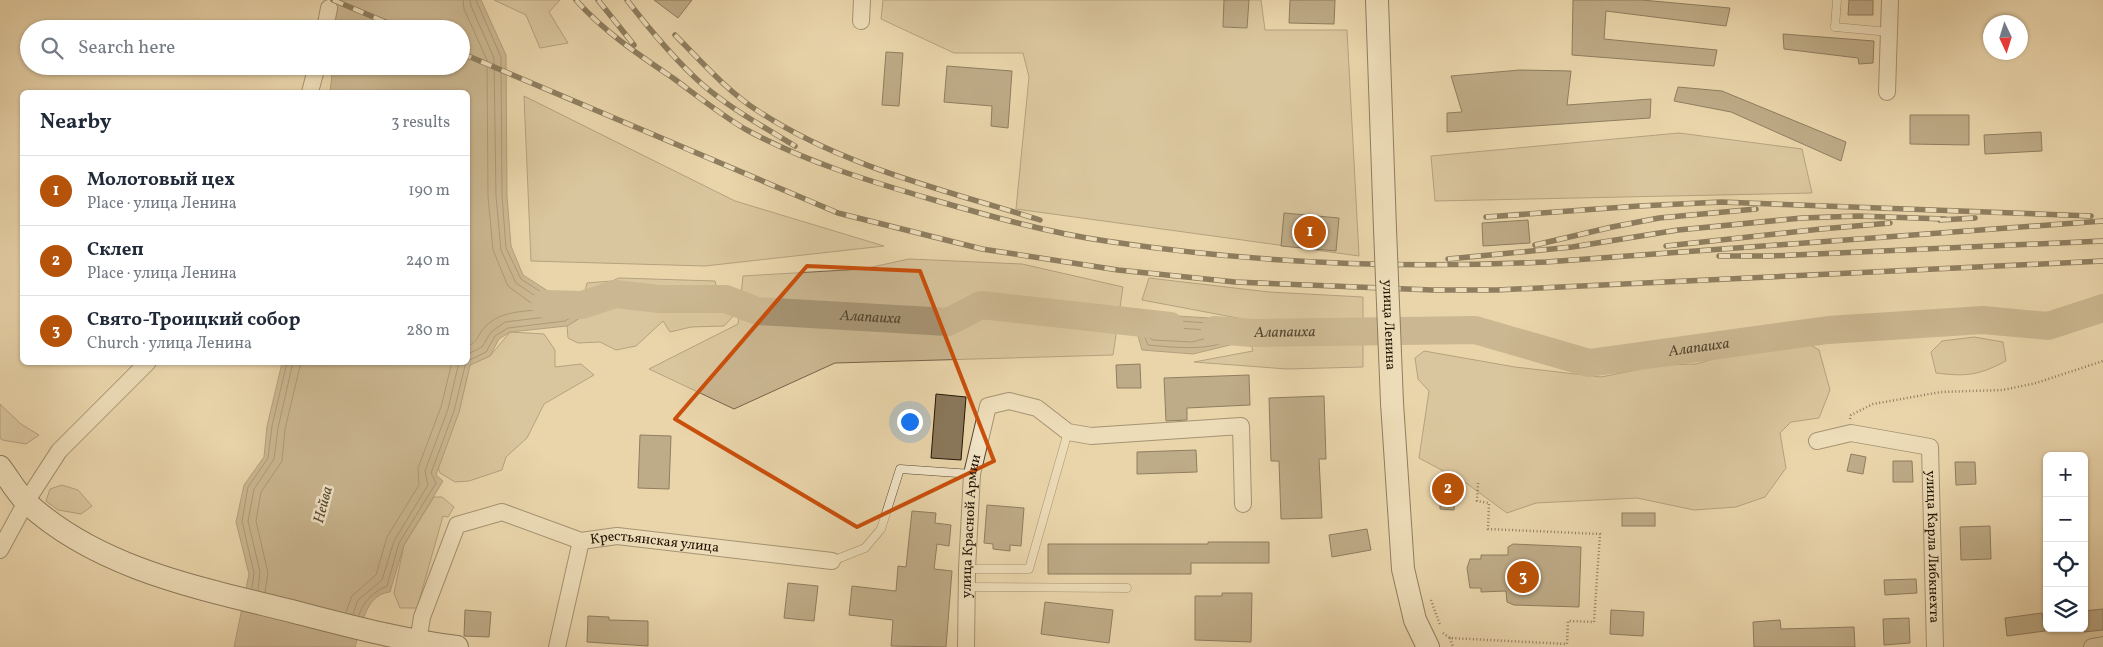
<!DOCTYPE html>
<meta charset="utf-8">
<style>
body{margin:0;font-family:Vollkorn,serif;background:#f2f2f3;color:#1f2937}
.controls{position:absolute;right:15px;bottom:15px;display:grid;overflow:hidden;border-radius:8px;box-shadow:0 1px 4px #0004}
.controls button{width:45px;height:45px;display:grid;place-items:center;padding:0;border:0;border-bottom:1px solid #e0e1e3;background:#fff;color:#1f2937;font:25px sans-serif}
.compass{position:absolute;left:1983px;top:15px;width:45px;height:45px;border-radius:50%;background:#fff;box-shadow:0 1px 4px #0004;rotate:176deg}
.you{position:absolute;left:909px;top:421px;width:18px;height:18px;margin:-12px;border:4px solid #fff;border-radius:50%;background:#1a73e8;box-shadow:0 0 0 8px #1a73e833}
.badge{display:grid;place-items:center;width:32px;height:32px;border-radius:50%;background:#b45309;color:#fff;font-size:16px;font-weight:700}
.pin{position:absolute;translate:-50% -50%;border:2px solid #fff;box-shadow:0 1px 5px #0006}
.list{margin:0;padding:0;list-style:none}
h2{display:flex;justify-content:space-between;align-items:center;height:65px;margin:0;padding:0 20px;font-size:21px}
h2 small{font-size:16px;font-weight:400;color:#747a83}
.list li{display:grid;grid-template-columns:32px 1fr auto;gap:15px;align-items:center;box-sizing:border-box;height:70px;padding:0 20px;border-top:1px solid #e0e1e3}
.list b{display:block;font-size:19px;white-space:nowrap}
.list p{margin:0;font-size:16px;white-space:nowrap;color:#747a83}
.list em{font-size:16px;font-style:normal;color:#747a83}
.icon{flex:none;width:28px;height:28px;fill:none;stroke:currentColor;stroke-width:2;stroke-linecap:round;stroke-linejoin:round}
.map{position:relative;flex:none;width:2103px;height:647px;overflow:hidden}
.search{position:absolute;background:#fff;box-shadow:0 1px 4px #0004;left:20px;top:20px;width:450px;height:55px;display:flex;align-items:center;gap:12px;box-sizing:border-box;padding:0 18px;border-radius:28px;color:#747a83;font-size:19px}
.panel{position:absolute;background:#fff;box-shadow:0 1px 4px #0004;left:20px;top:90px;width:450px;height:275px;border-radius:8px}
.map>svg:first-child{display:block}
</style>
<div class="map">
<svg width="2103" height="647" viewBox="0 0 2103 647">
<rect width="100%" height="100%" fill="#ead5ab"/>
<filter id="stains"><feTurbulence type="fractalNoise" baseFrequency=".004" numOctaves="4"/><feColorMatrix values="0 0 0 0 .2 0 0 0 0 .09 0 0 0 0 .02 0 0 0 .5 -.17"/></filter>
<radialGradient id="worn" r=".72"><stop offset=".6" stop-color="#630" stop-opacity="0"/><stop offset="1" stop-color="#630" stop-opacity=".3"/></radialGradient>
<g fill="#c8b48f" stroke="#74644a">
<polygon points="494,0 560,0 549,12 568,43 540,48 526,15"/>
<polygon points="883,0 1261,0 1265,30 1347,30 1359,256 1016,209 1029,77 1023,53 954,53 881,19"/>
<polygon points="524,96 735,201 884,246 705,266 531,261"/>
<polygon points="1679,133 1802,149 1812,193 1435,201 1431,156"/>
<polygon points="909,259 1022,264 1123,287 1113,355 835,363 734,409 649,369 738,324 743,276 863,269"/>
<polygon points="619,278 715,281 717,289 619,287 589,296 584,295 587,283 612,281"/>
<polygon points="1149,278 1269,292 1363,297 1363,367 1287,369 1194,362 1253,351 1243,319 1142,300"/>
<polygon points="617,299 627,304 689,304 693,313 712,303 731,303 737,312 724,326 691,327 670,332 663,321 636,346 616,350 600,342 578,343 568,338 567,326 580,318 596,313"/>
<polygon points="510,332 544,334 555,350 555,367 581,364 594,375 544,404 527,438 506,457 502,470 469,481 455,482 440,473 438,467 459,412 470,365 490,356"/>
<path d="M1974 337 2003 342 2006 361C1979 375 1967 377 1936 373L1931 352 1942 341Z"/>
<polygon points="1802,340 1819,350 1830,390 1819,418 1791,422 1780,433 1786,468 1765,497 1736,507 1694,510 1637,498 1536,503 1507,513 1466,483 1419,458 1429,391 1418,379 1415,358 1424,351 1515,367 1601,377 1661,365 1696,364 1730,354"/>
<polygon points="0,404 21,424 39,435 26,444 2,440 0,438"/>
<polygon points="62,485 78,490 92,506 81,514 58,510 46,501 50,489"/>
<polygon points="434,497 442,497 454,507 448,517 443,516 417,608 400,608 394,593 404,545"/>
</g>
<g fill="#a69372" stroke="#716046">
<path d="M334 0H481L506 55 507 196 511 246 523 275 554 295 579 293 582 305 580 318 567 326 510 332 499 339 490 356 470 365 459 412 436 475 443 481 404 545 390 592C365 594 361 628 355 647H234L249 574 236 522 244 485 264 457 267 426 282 363 468 362V92H330L333 66H461V29H334Z"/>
<polygon points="1144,314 1210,318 1252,333 1230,345 1193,354 1142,350 1134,322"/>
</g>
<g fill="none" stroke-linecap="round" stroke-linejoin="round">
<g stroke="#64543b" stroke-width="1">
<path d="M463 0 464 9 487 60 488 197 493 250 508 286 538 308 536 310C518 312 500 312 486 326 477 334 480 340 468 346"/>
<path d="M1146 319 1209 323 1235 332 1236 335C1218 353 1171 347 1148 345L1140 325Z"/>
<polygon points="1148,326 1207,330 1216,333 1218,335 1192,342 1153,340 1150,338"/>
<polyline points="468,354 482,347 491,332 505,322 563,315 569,311 570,308 568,305 549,305 516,283 501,250 496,196 494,58 471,6 470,0"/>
<polyline points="468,361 486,352 495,336 508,328 565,321 575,315 577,305 574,299 552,299 521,279 506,248 502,196 501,57 476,0"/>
<polyline points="252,588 254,573 242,521 248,487 268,458 272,426 287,362"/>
<polyline points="258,590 260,572 248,521 254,489 274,459 278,428 293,362"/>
<polyline points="265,592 268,573 256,521 261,492 282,461 285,429 301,362"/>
<polyline points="346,612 352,596 376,575 387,537 419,485 418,468 441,407 452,362"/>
<polyline points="353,614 358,600 382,580 394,541 428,485 425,471 448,409 459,362"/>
<path d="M359 615C363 602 374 591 387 586L399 543 436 483 431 473 454 411 466 362"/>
</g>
<g stroke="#a69372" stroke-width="28">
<path id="s1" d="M545 304 582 305 615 294 659 299H726L757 311 948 322 981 305 1170 326"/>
<path id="s2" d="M1215 330 1252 333 1475 330 1589 363 1828 330 1983 320 2048 326 2103 308"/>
</g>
</g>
<g fill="#8a785b" stroke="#211404">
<polygon points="654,0 692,0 678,18"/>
<polygon points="1224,0 1249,0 1247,28 1223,27"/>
<polygon points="1290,0 1335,0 1334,24 1289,23"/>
<polygon points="1573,0 1642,0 1730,8 1726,26 1606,11 1604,39 1717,50 1714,66 1572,55"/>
<polygon points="1849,0 1873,0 1873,15 1848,15"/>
<polygon points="1783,34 1874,41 1873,63 1859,64 1858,58 1784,49"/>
<polygon points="886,52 903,53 899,106 882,105"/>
<polygon points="947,66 1012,71 1008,128 991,126 992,106 944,102"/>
<polygon points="1520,70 1571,71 1567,105 1651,99 1650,118 1447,132 1447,113 1462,112 1451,76"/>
<polygon points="1678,87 1722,91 1846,142 1841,161 1731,112 1674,101"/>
<polygon points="1910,115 1969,115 1969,145 1910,144"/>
<polygon points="2041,132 2042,151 1985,154 1984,135"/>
<polygon points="1284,213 1339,218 1336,251 1281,246"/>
<polygon points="1528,220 1530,243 1483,246 1482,223"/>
<polygon points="1140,364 1141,388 1117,388 1116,365"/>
<polygon points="1249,375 1250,405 1187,408 1187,420 1166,421 1164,378"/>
<polygon points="936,394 966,397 961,460 931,458"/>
<polygon points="1324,396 1326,459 1319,459 1322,518 1281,519 1279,461 1271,461 1269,398"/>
<polygon points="640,435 671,436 669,489 638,488"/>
<polygon points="1196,450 1197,472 1137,474 1137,452"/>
<polygon points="1851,454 1866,457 1863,474 1847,471"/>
<polygon points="1893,461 1912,461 1913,482 1893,482"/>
<polygon points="1955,462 1975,462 1976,484 1956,485"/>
<polygon points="1441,478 1456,479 1454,510 1440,509"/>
<polygon points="987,505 1024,508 1021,546 1010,545 1010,551 993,549 993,544 984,543"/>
<polygon points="912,511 936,513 935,523 951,525 949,546 937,544 934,569 952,571 946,647 891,646 893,620 849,615 852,586 896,591 898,566 906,567"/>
<rect x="1622" y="513" width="33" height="13"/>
<polygon points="1990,526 1991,559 1961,560 1960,527"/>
<polygon points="1367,529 1371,550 1332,557 1329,535"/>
<polygon points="1208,542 1269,542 1269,563 1191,563 1191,574 1048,574 1048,544 1208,544"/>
<polygon points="1513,544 1581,547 1579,607 1514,605 1507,602 1506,591 1481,592 1481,588 1470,588 1467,568 1470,559 1481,559 1481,555 1508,555 1508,547"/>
<polygon points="1916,579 1917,593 1885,595 1884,580"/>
<polygon points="788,583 818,586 814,621 784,618"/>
<polygon points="1222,593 1252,593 1251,642 1195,640 1195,596 1222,596"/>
<polygon points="1045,602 1113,610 1109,643 1041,634"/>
<polygon points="2103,609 2103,630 2084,632 2084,611"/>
<polygon points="465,610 491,612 489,637 464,636"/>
<polygon points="1611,610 1644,612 1643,636 1610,634"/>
<polygon points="2042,613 2045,631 2007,636 2005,618"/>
<polygon points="588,616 609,617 609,620 648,621 648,646 587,642"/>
<polygon points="1909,618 1910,643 1884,645 1883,619"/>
<polygon points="1780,620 1781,629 1854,627 1855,647 1754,647 1753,622"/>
</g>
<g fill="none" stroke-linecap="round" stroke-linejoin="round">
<defs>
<g id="lane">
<polyline points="1837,0 1835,27 1889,32"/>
<polyline points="832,561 865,548 881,529 900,469 972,474"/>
<polyline points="967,569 1029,569 1068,432"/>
<polyline points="967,587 1127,588"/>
</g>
<g id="street">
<polyline points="861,21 862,0"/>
<polyline points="325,29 329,8"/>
<polyline points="310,92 317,66"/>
<polyline points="1887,92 1890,0"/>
<path id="s3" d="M1817 441 1851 433 1930 447 1935 647"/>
<polyline points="0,550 26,502 59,451 148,362"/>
<path id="s4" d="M418 642 422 617 457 525 502 512 581 541 617 536 832 561"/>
<polyline points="557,647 581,541"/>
<path id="s5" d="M966 647 967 569 972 474 988 406 1009 401 1037 408 1068 432 1091 436 1241 426 1243 504"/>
<polyline points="2092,647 2103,645"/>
</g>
<g id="secondary">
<polyline points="1377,0 1385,229"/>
<polyline points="1392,403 1403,569 1415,620 1428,647"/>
<path d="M0 467C9 479 17 493 27 503 99 569 199 588 291 611 346 625 400 640 457 647"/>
</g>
</defs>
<use href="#lane" stroke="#53442e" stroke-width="9"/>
<use href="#street" stroke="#53442e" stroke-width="18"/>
<use href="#secondary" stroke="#211404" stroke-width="24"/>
<g stroke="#211404" stroke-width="2.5" stroke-dasharray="1 2.5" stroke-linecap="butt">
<polyline points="1850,419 1851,415 1873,404 1941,392 2003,390 2036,383 2103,361"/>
<polyline points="1431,600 1440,625"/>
<polyline points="1443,633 1450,638 1567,644 1568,621 1594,622 1600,534 1488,529 1489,503 1477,501 1478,483"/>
<polyline points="1450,638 1453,647"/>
</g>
<use href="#lane" stroke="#f1e4c8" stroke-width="8"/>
<use href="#street" stroke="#f1e4c8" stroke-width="16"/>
<use href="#secondary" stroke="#f1e4c8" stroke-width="22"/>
<defs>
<g id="rail">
<polyline points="333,0 402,29"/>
<path d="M576 0C603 31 639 55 673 78 696 95 720 114 745 129 805 162 869 181 934 200 989 216 1050 233 1106 241 1251 263 1399 269 1546 262L2103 221"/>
<polyline points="598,0 634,45"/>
<path d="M627 0C650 30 675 60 703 85 731 109 764 127 795 146"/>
<path d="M675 35C700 60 728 92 758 111 843 167 945 190 1040 220"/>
<polyline points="461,53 838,213 982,249 1118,270 1235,282 1432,290 1497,290 2103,261"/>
<polyline points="1486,217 1639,206 1721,202 2091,216"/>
<polyline points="1940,220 1975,218"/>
<polyline points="1535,245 1612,227 1659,218 1756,209"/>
<polyline points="1666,246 1821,229 1890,223"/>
<polyline points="1719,256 1771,256 2103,241"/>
<polyline points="1448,259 1572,247 1678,230 1802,218 1858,216 1945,219"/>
</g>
</defs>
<use href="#rail" stroke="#211404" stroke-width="5.5"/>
<use href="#rail" stroke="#f1e4c8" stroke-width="4" stroke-dasharray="11" stroke-linecap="butt"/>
<defs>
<g id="secondary-bridge">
<path id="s6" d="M1385 229 1392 403"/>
</g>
</defs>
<use href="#secondary-bridge" stroke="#211404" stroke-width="24" stroke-linecap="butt"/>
<use href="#secondary-bridge" stroke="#f1e4c8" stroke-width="22"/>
</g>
<path d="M0 0H2103V647H0ZM807 266 920 271 994 461 857 527 675 419Z" fill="#ead5ab" fill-opacity=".55" fill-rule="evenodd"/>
<path fill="none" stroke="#ca4f0b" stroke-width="4" stroke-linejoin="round" d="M807 266 920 271 994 461 857 527 675 419Z"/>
<g text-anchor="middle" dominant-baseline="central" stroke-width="5" stroke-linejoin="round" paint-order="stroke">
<g font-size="14" fill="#211404" stroke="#f1e4c8">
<text stroke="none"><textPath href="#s6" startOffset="96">улица Ленина</textPath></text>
<text stroke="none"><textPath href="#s5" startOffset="121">улица Красной Армии</textPath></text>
<text stroke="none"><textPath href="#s4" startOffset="329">Крестьянская улица</textPath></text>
<text stroke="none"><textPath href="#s3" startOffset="215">улица Карла Либкнехта</textPath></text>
</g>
<g font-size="15" font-style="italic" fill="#564730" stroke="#f1e4c8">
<text stroke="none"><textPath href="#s1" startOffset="330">Алапаиха</textPath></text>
<text stroke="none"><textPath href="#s2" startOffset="70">Алапаиха</textPath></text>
<text stroke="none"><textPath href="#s2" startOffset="490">Алапаиха</textPath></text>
<text transform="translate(324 505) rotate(-75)">Нейва</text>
</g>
</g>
<rect width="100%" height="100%" filter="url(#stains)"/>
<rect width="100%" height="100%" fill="url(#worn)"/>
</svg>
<div class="controls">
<button>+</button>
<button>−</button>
<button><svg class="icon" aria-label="locate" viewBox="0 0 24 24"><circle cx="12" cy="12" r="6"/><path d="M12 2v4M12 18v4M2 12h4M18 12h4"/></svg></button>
<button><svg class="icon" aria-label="layers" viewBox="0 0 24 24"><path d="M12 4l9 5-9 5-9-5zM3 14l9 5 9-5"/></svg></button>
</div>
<svg class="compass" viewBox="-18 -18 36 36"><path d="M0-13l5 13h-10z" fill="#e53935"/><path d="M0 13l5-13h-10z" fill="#747a83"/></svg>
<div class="you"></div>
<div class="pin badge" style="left:1310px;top:232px">1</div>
<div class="pin badge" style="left:1448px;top:489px">2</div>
<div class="pin badge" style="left:1523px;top:577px">3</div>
<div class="search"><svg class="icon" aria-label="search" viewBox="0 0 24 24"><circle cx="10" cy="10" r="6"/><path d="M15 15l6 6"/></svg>Search here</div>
<section class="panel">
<h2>Nearby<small>3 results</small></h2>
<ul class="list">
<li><span class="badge">1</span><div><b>Молотовый цех</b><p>Place · улица Ленина</p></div><em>190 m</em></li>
<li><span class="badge">2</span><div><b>Склеп</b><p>Place · улица Ленина</p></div><em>240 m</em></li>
<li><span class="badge">3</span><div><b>Свято-Троицкий собор</b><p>Church · улица Ленина</p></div><em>280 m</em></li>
</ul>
</section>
</div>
